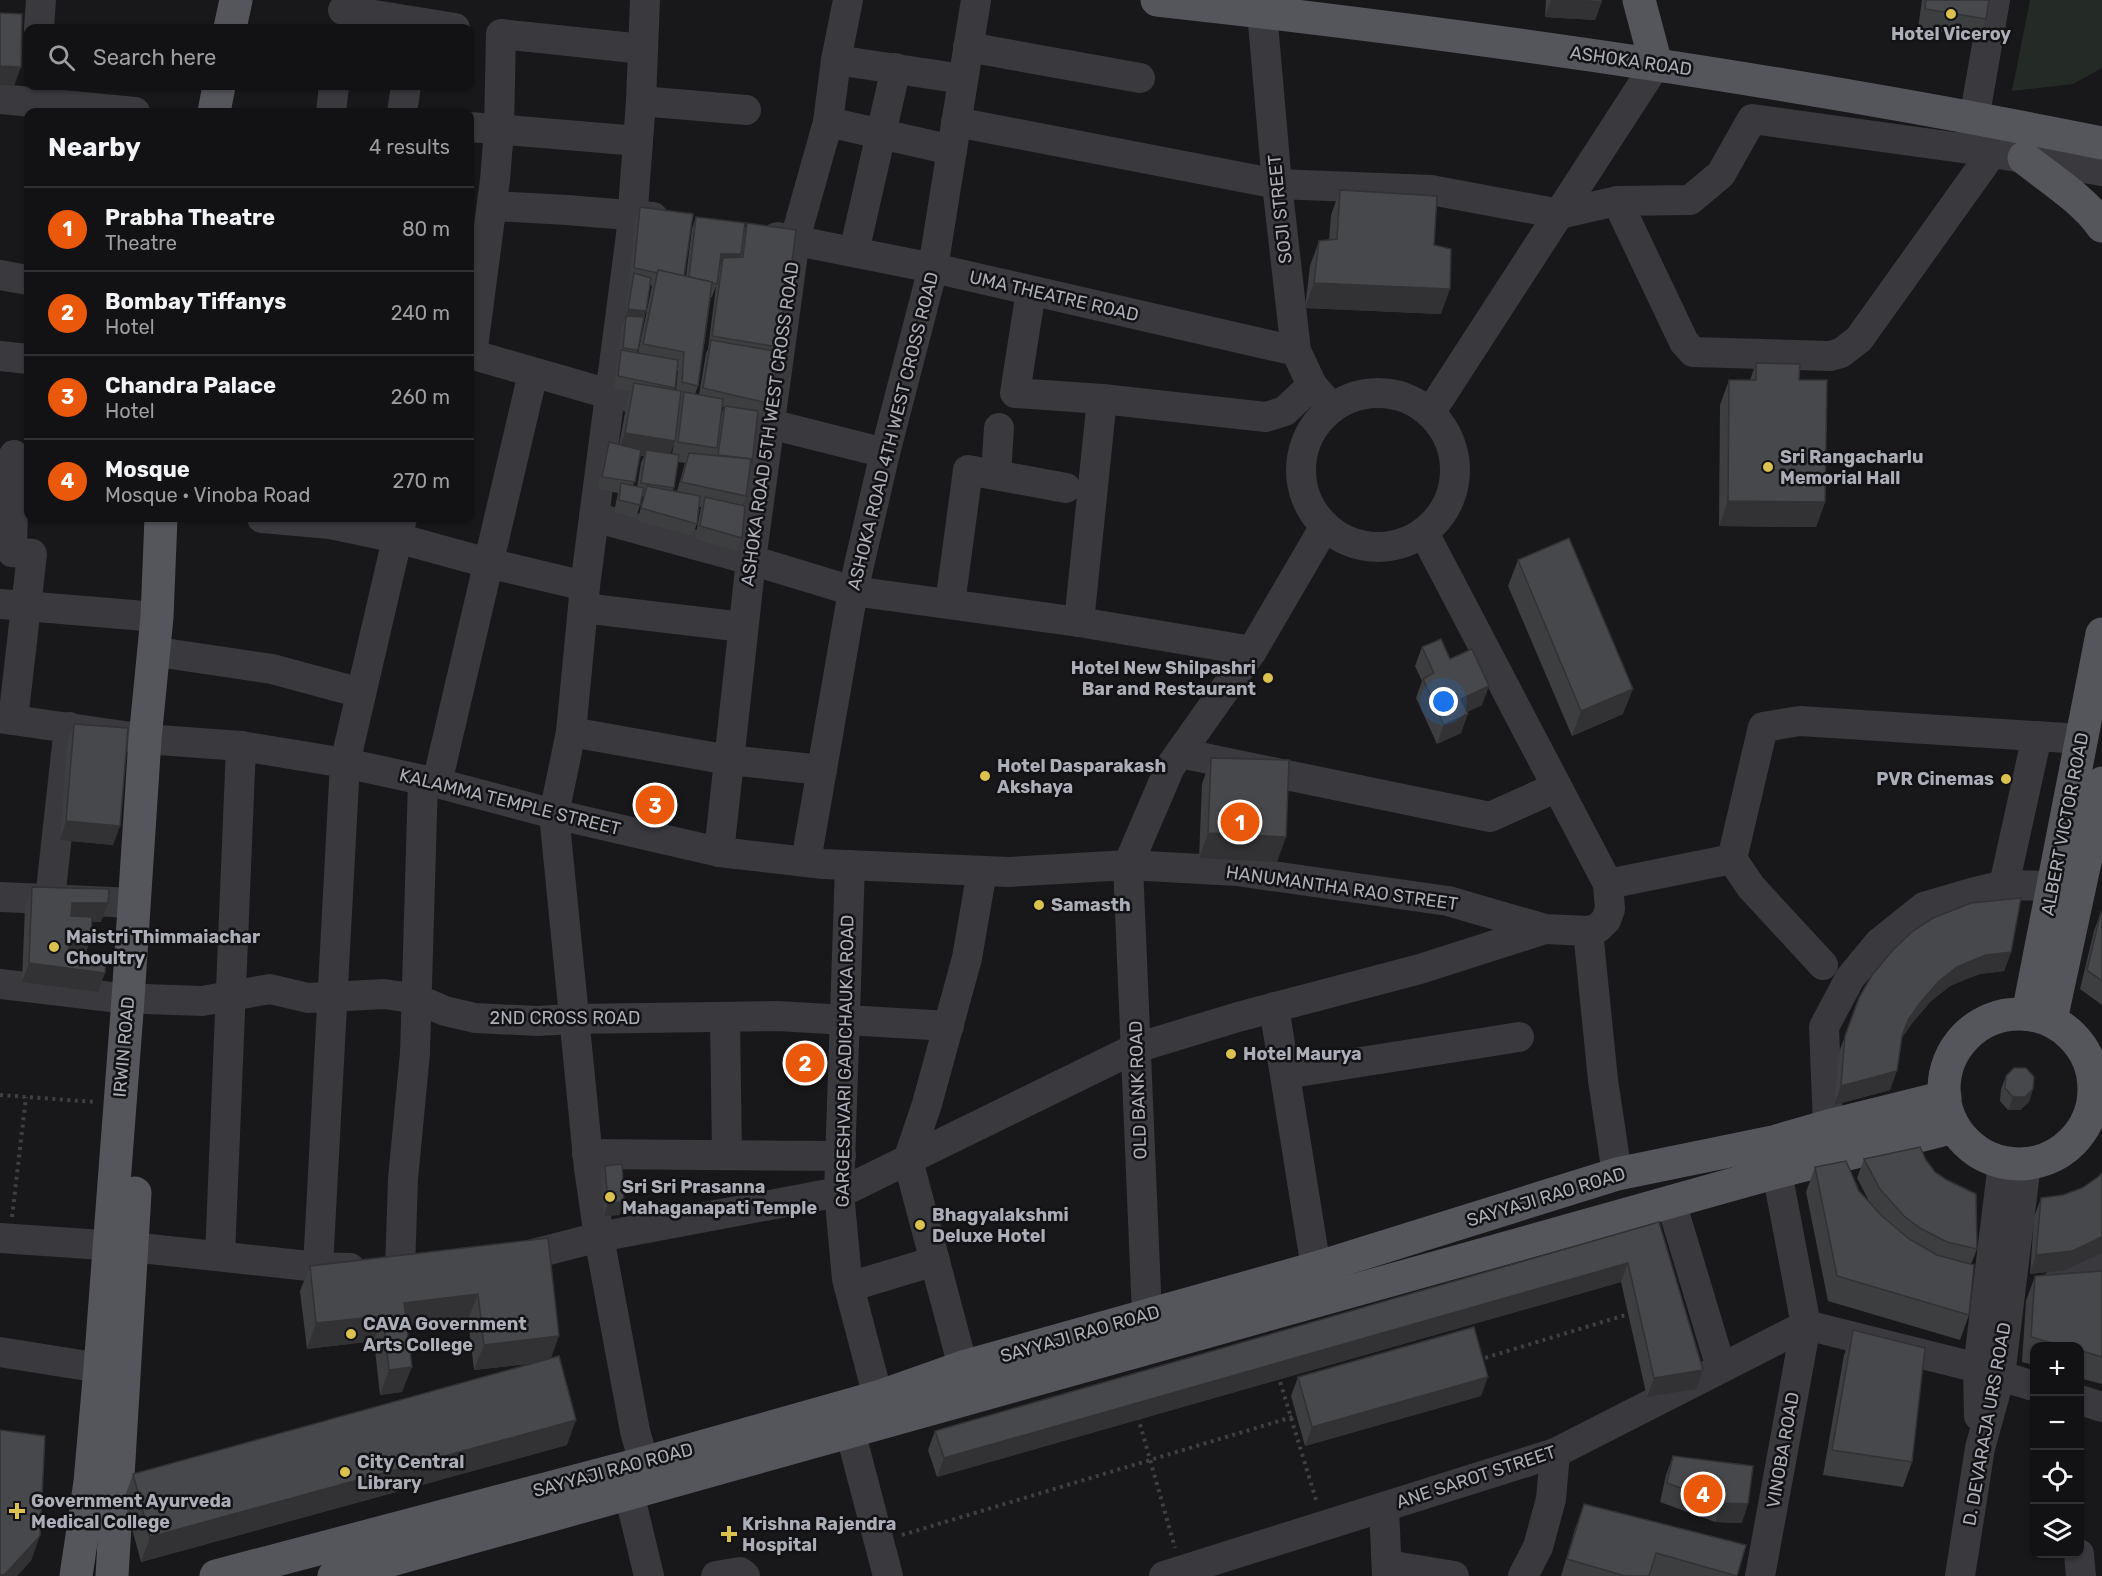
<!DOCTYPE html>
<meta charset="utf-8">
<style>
body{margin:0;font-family:Rubik,sans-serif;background:#1f1f21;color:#f1f3f6}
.controls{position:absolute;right:18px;bottom:18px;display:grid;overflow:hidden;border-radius:12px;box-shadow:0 2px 4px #0004}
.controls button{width:54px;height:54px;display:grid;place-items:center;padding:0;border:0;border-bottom:2px solid #313133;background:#121113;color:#f1f3f6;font:30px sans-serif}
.you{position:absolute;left:1444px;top:702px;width:21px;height:21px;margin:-15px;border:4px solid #fff;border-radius:50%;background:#1a73e8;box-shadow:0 0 0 9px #1a73e833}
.badge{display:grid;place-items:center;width:39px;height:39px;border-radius:50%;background:#ea580c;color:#fff;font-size:20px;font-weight:700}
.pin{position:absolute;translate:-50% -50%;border:3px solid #fff;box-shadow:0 2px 6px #0006}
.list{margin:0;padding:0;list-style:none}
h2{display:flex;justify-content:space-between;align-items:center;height:78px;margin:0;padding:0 24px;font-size:26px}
h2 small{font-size:20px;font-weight:400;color:#9c9da0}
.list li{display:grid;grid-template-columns:39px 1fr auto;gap:18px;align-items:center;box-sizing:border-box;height:84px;padding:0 24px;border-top:2px solid #313133}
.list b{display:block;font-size:22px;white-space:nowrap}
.list p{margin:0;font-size:20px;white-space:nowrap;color:#9c9da0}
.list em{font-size:20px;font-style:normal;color:#9c9da0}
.icon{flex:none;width:33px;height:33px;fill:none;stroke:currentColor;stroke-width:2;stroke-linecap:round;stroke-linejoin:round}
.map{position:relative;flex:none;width:2102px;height:1576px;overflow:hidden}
.search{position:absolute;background:#121113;box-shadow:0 2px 4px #0004;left:24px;top:24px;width:450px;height:66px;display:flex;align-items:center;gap:15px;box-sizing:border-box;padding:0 21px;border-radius:12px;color:#9c9da0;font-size:22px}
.panel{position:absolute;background:#121113;box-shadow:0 2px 4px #0004;left:24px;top:108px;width:450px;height:414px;border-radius:12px}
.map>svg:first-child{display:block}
</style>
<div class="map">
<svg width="2102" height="1576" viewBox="0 0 2102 1576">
<rect width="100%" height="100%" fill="#181719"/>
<polygon fill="#242a26" points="2030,0 2102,0 2102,68 2073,84 2012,91"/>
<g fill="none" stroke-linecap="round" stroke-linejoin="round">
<g stroke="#3f4044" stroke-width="4" stroke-dasharray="3 4.5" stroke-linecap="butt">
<polyline points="0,1095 95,1102"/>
<polyline points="12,1217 26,1097"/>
<polyline points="1478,1360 1632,1313"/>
<polyline points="1278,1375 1317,1503"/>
<polyline points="1138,1417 1175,1548"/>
<polyline points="902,1535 1299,1415"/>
</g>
<g stroke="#39393e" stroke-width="30">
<polyline points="1260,0 1262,12 1277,184 1296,351 1312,385 1332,408"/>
<polyline points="343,10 455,28"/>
<polyline points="39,28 41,0"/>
<polyline points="968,47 1140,78"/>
<polyline points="836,60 963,79"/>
<polyline points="0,99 135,112"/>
<polyline points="641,101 746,110"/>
<polyline points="331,112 334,86"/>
<polyline points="402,112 406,86"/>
<polyline points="828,122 952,150"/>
<polyline points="956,122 1277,184 1431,190 1560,214 1617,201 1690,200 1721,174 1752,119 1969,149 2102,171"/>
<polyline points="470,127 638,141"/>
<polyline points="1970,142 1995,0"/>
<polyline points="1617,201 1684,342 1693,352 1830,356 1841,353 1859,339 1992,153"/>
<polyline points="492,206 567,210 653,217"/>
<polyline points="777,237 933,268 1296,351"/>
<polyline points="854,252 896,68"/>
<polyline points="0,275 28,280"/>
<polyline points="1031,291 1015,393 1102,399 1266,417 1285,411 1312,385"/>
<polyline points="470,354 609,394 629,397"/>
<polyline points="472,355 495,180 499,130 501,34 643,49"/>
<polyline points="0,356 28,359"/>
<circle cx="1378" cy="470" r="77"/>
<polyline points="1430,413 1656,64"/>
<polyline points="750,419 885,453"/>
<polyline points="996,475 999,428"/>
<polyline points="594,517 751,560 853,591 1079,622 1252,651"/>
<polyline points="262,518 330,524 397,538 488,563 585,586"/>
<polyline points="0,604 157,617"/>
<polyline points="950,604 968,470 1066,488"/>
<polyline points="583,608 743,627"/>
<polyline points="1079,622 1102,399"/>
<polyline points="171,654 272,669 361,693"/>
<polyline points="0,718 145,739 241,746 345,763 437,783 554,814 719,852 823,864 1009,872 1128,865 1237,871 1448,901 1545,929 1588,931 1598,928 1606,920 1610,909 1608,884 1424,533"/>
<polyline points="13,720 32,554 12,552 14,455"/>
<polyline points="571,732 729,760 822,770"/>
<polyline points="1180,753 1490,817 1557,787"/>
<polyline points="437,783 533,373"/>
<polyline points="719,852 751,560 795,239 828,122 836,60 848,0"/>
<polyline points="1732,859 1763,727 1800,721 2082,739"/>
<polyline points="806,861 853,591 885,453 933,268 976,0"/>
<polyline points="850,865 839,1192 847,1279 878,1397"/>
<polyline points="1608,884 1732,859 1751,887 1823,965"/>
<polyline points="2004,885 2037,736"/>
<polyline points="0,897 134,903"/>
<polyline points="50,899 69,727"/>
<polyline points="1588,931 1603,1080 1617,1174"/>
<polyline points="0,984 128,999"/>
<polyline points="146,999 202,1001 270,989 308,998 385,994 417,999 445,1011 475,1018 537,1021 573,1019 777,1016 949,1026"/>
<polyline points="1274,1007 1316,1268"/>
<polyline points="725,1017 727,1155"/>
<polyline points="1285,1074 1519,1037"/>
<polyline points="1828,1126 1824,1027 1850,978 1879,943 1924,907 1975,892 2004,885 2052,886"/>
<polyline points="587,1154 841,1156"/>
<polyline points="1671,1202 1721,1368"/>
<polyline points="0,1238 131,1247 318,1267 350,1268"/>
<polyline points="220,1256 241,746"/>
<polyline points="510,1260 599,1237 844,1191 1136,1048 1238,1017 1420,969 1545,929"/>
<polyline points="318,1267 345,763 402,518"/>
<polyline points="400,1270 403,1179 415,1053 423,780"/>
<polyline points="2057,1283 2081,1277 2102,1268"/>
<polyline points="849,1287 935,1261"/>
<polyline points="1147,1315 1128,865 1170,767 1252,651 1325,526"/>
<polyline points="1806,1325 1978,1368"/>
<polyline points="0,1352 100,1368"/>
<polyline points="963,1367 908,1160 927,1104 967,958 982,871"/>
<polyline points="2000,1376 2034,1386"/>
<polyline points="2080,1400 2102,1407"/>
<polyline points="1979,1416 1978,1368 2003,1163"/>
<polyline points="850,1431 888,1576"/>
<polyline points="644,1463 635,1431 599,1237 589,1168 554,814 571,732 585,586 631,235 641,101 645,0"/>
<polyline points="629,1493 649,1576"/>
<polyline points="1384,1507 1387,1576"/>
<polyline points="2079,1554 2081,1576"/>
<polyline points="1387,1565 1454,1576"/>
<polyline points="716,1576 740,1572 745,1576"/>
<polyline points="1164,1576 1555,1453 1806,1325"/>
<polyline points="1523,1576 1538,1547 1551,1499 1555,1453"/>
<polyline points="1760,1576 1806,1325 1777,1172"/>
<polyline points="1960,1576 1980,1448 2000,1376 2026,1164"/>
</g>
<g stroke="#55565c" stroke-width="33">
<path d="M1157 0C1474 35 1790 80 2102 143"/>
<polyline points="1639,0 1656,64"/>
<polyline points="230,28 236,0"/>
<polyline points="214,112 219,86"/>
<path d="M2024 158C2050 179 2083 199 2102 226"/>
<polyline points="2028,1014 2102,634"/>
<circle cx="2019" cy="1089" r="75"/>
<polyline points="2051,1020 2102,783"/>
<polyline points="76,1576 90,1482 100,1368 128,999 145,739 157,617 161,518"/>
<polyline points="112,1576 135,1193"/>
<polyline points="216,1576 644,1463 878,1397 963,1367 1316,1268 1617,1174 1773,1142 1828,1126 1945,1097"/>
<polyline points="334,1576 1777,1172 1954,1127"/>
</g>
</g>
<g fill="#3d3e40" fill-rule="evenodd">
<polygon points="1546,0 1602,0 1595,20 1545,17"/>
<polygon points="1922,0 1989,0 1986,19 1979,38 1918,28"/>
<polygon points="1340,190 1434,245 1441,314 1305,308 1310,266 1319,241 1329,240 1331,215"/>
<path d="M640 207 684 276H686L692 229 696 217 743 234 747 223 788 293 785 301 778 347 776 351 771 404 767 417 758 415 752 463 749 471 746 496 743 506 742 538 737 551 695 539 701 507H699L697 524 692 536 637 521 644 497 642 496 640 505 636 518 614 512 618 493 598 489 604 455 609 442 619 445 627 402 630 392 614 389 617 363 618 359 621 329 624 322 629 286 630 281H629L635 219ZM650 285 652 286 638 353H637L644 318 646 311ZM716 286 708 349 706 353 699 395 695 394 698 386 711 297H712ZM677 371H678L676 390H674ZM722 407H724L720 418ZM674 444 672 454H670ZM640 456H644L641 463 637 487 633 486ZM678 462 685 463 677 491 673 490Z"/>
<polygon points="1756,363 1799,380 1825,502 1816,527 1719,526 1720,405 1729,380 1750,380"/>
<polygon points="1518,560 1623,714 1572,736 1508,586"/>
<polygon points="1422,647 1450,659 1482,705 1467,712 1461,733 1437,744 1416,698 1422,681 1415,666"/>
<polygon points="74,724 113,845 60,840 67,743"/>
<polygon points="1211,758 1277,862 1199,858 1202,784"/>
<polygon points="32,887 101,922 92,922 91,938 85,955 98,992 22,982 25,906"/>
<polygon points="2101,912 2102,913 2102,1005 2080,989 2094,931"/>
<polygon points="2011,952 2004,971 1980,974 1964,980 1950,986 1931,1001 1913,1022 1901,1039 1890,1090 1834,1105 1838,1055 1859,998"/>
<polygon points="2006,1076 2033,1089 2029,1102 2020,1110 2008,1110 2000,1101 2001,1089"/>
<polygon points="1864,1159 1926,1160 1977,1249 1971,1264 1969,1315 1960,1340 1828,1301 1806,1192 1815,1167 1859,1191 1870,1203 1857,1178"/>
<polygon points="605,1166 620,1215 604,1216 600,1179"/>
<polygon points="2041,1198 2065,1270 2030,1274 2034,1217"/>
<polygon points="1659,1222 1696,1389 1647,1397 1621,1282 937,1477 928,1450 935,1431"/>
<polygon points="548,1238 551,1359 567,1445 141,1562 124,1499 133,1474 536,1363 474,1370 468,1319 407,1326 402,1392 380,1395 374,1341 307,1349 300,1291 310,1266"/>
<polygon points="2102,1271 2102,1384 2079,1378 2079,1347 2034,1347 2034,1365 2022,1362 2026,1301 2035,1276"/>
<polygon points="1853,1330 1912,1462 1903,1487 1823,1475 1844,1355"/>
<polygon points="1298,1377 1481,1396 1305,1446 1291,1396"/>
<polygon points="1673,1456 1742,1523 1715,1522 1660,1502 1666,1475"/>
<polygon points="1584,1504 1737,1576 1561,1576 1575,1529"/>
</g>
<g fill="#323234">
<polygon points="1551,0 1583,0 1602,1 1595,20 1545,17"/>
<polygon points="0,66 21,67 14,86 0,85"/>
<polygon points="721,254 741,254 737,266 723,258 720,267 716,267"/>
<polygon points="1314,283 1450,289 1441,314 1305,308"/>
<polygon points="628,309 646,311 641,323 626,316 623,322"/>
<polygon points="625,433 675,441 668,460 646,450 644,456 618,452"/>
<polygon points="1728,501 1825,502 1816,527 1719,526"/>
<polygon points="1489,686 1482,705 1454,718 1461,699"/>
<polygon points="1633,689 1623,714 1572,736 1581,711"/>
<polygon points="1468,714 1461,733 1437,744 1444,725"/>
<polygon points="66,821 120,826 113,845 60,840"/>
<polygon points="1208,833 1286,837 1277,862 1199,858"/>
<polygon points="72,903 108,903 101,922 65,922"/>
<polygon points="69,938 91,938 84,957 62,957"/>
<polygon points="2011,952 2004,971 1980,974 1964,980 1950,986 1931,1001 1913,1022 1901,1039 1902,1036 1908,1020 1920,1003 1938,982 1957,967 1971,961 1986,955"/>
<polygon points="29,963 105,973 98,992 22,982"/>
<polygon points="1897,1071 1890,1090 1834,1105 1841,1086"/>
<polygon points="2033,1089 2029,1102 2020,1110 2008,1110 2013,1097"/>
<polygon points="624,1202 620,1215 604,1216 608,1203"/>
<polygon points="2102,1237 2102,1253 2065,1270 2030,1274 2036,1255"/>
<polygon points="1628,1263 1621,1282 937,1477 944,1458"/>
<polygon points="478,1294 468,1319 395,1328 404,1303"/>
<polygon points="383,1316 374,1341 307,1349 316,1323"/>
<polygon points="559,1336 550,1361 474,1370 484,1345"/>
<polygon points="412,1367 402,1392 380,1395 389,1370"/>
<polygon points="1703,1370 1696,1389 1647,1397 1654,1378"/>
<polygon points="1488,1377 1481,1396 1305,1446 1312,1427"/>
<polygon points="576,1420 567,1445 141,1562 150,1537"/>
<polygon points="1722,1503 1748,1504 1742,1523 1715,1522"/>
<polygon points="40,1536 31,1561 17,1576 0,1576"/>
</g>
<g fill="#47484b" stroke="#323234" stroke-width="1.5">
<polygon points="1926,0 1989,0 1986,19 1925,9"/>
<polygon points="0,13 22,14 21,67 0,66"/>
<polygon points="1340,190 1437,196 1434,245 1451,249 1450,289 1314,283 1319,241 1337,239"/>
<polygon points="640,207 693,214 684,276 658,270 658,273 634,268"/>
<polygon points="696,217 745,223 741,254 721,254 717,284 712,283 712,282 689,277"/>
<polygon points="747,223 796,230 788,293 782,292 786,293 778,347 712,336 723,258 743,257"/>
<polygon points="658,270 712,282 698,386 682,382 684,352 643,344"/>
<polygon points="634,273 651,278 646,311 628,309"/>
<polygon points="626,316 644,317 638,350 623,348"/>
<polygon points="711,340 779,352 771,404 703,388"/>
<polygon points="621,350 678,360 675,388 618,376"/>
<polygon points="1756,363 1800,364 1799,380 1827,380 1825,502 1728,501 1729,380 1756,380"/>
<polygon points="634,383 681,391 675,441 625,433"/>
<polygon points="684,392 723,399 717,448 678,442"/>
<polygon points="725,406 758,411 752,463 750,462 751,459 718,455"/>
<polygon points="609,442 641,450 635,482 602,477"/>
<polygon points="646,450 679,455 674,488 641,483"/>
<polygon points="689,453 751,459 746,496 681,482"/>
<polygon points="621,483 644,488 640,505 619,500"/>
<polygon points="647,486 700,496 697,524 641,508"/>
<polygon points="705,497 745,506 742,538 700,526"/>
<polygon points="1569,538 1633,689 1581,711 1518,560"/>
<polygon points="1441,639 1450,659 1472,649 1489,686 1461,699 1468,714 1444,725 1423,679 1434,673 1422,647"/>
<polygon points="74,724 128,728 120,826 66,821"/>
<polygon points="1211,758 1289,760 1286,837 1208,833"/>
<polygon points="32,887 109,889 108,903 72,903 71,916 92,917 91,938 69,938 69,954 106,957 105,973 29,963"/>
<polygon points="2021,898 2011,952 1986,955 1971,961 1957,967 1938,982 1920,1003 1908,1020 1902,1036 1897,1071 1841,1086 1845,1036 1859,998 1872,975 1893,950 1913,931 1933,918 1971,903"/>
<polygon points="2101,912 2102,913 2102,981 2087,970"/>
<polygon points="2014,1068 2026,1068 2034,1077 2033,1089 2025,1097 2013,1097 2005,1088 2006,1076"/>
<polygon points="1920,1147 1926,1160 1935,1172 1947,1180 1976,1194 1977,1249 1947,1242 1920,1228 1904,1216 1880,1189 1864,1159"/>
<polygon points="1846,1161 1859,1191 1882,1216 1909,1239 1937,1255 1974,1265 1969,1315 1837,1276 1815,1167"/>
<polygon points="622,1164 624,1202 608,1203 605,1166"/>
<polygon points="2102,1173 2102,1237 2072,1251 2036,1255 2041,1198 2063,1195 2082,1188 2098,1177"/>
<polygon points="1659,1222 1703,1370 1654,1378 1628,1263 944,1458 935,1431"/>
<polygon points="548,1238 559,1336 484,1345 478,1294 404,1303 412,1367 389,1370 383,1316 316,1323 310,1266"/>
<polygon points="2102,1271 2102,1357 2079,1350 2079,1347 2066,1347 2031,1337 2035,1276"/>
<polygon points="1474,1327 1488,1377 1312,1427 1298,1377"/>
<polygon points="1853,1330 1925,1348 1912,1462 1832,1450"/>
<polygon points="559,1356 576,1420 150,1537 133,1474"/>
<polygon points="0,1430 45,1436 40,1536 5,1574 0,1575"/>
<polygon points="1673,1456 1753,1466 1748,1504 1722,1503 1667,1483"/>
<polygon points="1584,1504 1746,1545 1737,1576 1656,1553 1649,1576 1625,1576 1567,1559"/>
</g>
<g fill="#dbc14d" stroke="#131214" stroke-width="2">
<circle cx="1951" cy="14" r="6"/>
<circle cx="1768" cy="467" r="6"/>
<circle cx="1268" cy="678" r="6"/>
<circle cx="985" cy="776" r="6"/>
<circle cx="2006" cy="779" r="6"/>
<circle cx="1039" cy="905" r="6"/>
<circle cx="54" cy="947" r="6"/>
<circle cx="1231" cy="1054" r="6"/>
<circle cx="610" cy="1197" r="6"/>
<circle cx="920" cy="1225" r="6"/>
<circle cx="351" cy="1334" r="6"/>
<circle cx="345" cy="1472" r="6"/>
<path d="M14 1502h6v6h6v6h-6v6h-6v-6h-6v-6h6z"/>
<path d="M726 1525h6v6h6v6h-6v6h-6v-6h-6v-6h6z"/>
</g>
<g text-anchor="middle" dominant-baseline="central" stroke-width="5" stroke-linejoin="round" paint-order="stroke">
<g font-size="18" font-weight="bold" fill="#abadb7" stroke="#131214" text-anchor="start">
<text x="1951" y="34" text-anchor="middle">Hotel Viceroy</text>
<text x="1780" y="457">Sri Rangacharlu<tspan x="1780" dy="21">Memorial Hall</tspan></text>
<text x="1256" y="668" text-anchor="end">Hotel New Shilpashri<tspan x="1256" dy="21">Bar and Restaurant</tspan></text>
<text x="997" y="766">Hotel Dasparakash<tspan x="997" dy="21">Akshaya</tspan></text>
<text x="1994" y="779" text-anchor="end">PVR Cinemas</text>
<text x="1051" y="905">Samasth</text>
<text x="66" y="937">Maistri Thimmaiachar<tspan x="66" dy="21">Choultry</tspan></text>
<text x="1243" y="1054">Hotel Maurya</text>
<text x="622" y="1187">Sri Sri Prasanna<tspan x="622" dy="21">Mahaganapati Temple</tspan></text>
<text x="932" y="1215">Bhagyalakshmi<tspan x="932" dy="21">Deluxe Hotel</tspan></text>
<text x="363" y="1324">CAVA Government<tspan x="363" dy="21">Arts College</tspan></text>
<text x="357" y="1462">City Central<tspan x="357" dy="21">Library</tspan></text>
<text x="31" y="1501">Government Ayurveda<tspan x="31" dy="21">Medical College</tspan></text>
<text x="742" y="1524">Krishna Rajendra<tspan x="742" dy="21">Hospital</tspan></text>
</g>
<g font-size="18" fill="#abadb7" stroke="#131214">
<text transform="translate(1631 61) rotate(8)">ASHOKA ROAD</text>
<text transform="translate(1280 209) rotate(-96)">SOJI STREET</text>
<text transform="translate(1054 296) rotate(13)">UMA THEATRE ROAD</text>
<text transform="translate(770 424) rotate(-82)">ASHOKA ROAD 5TH WEST CROSS ROAD</text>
<text transform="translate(893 431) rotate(-76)">ASHOKA ROAD 4TH WEST CROSS ROAD</text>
<text transform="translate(510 802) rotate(14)">KALAMMA TEMPLE STREET</text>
<text transform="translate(2065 824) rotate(-79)">ALBERT VICTOR ROAD</text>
<text transform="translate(1342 888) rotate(8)">HANUMANTHA RAO STREET</text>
<text x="565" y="1018">2ND CROSS ROAD</text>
<text transform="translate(124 1047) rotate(-85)">IRWIN ROAD</text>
<text transform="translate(845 1061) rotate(-89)">GARGESHVARI GADICHAUKA ROAD</text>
<text transform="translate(1138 1090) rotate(-92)">OLD BANK ROAD</text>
<text transform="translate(1546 1197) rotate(-17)">SAYYAJI RAO ROAD</text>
<text transform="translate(1080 1334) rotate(-16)">SAYYAJI RAO ROAD</text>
<text transform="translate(1987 1424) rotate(-80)">D. DEVARAJA URS ROAD</text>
<text transform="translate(1783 1450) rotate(-80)">VINOBA ROAD</text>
<text transform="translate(613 1470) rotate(-15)">SAYYAJI RAO ROAD</text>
<text transform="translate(1476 1477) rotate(-18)">ANE SAROT STREET</text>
</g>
</g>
</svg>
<div class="controls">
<button>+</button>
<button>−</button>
<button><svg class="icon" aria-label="locate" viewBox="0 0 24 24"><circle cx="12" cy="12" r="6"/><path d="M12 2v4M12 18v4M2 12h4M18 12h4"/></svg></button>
<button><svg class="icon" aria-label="layers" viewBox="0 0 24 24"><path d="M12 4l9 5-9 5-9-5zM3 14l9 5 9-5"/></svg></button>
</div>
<div class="you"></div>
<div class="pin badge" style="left:1240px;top:822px">1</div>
<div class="pin badge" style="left:805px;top:1063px">2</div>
<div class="pin badge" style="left:655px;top:805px">3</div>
<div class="pin badge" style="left:1703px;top:1494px">4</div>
<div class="search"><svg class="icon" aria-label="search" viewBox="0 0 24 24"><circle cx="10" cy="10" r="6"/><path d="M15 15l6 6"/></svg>Search here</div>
<section class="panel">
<h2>Nearby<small>4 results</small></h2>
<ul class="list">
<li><span class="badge">1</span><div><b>Prabha Theatre</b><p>Theatre</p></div><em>80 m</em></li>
<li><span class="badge">2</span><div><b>Bombay Tiffanys</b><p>Hotel</p></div><em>240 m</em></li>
<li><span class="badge">3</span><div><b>Chandra Palace</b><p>Hotel</p></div><em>260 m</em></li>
<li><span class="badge">4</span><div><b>Mosque</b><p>Mosque · Vinoba Road</p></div><em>270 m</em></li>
</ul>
</section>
</div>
